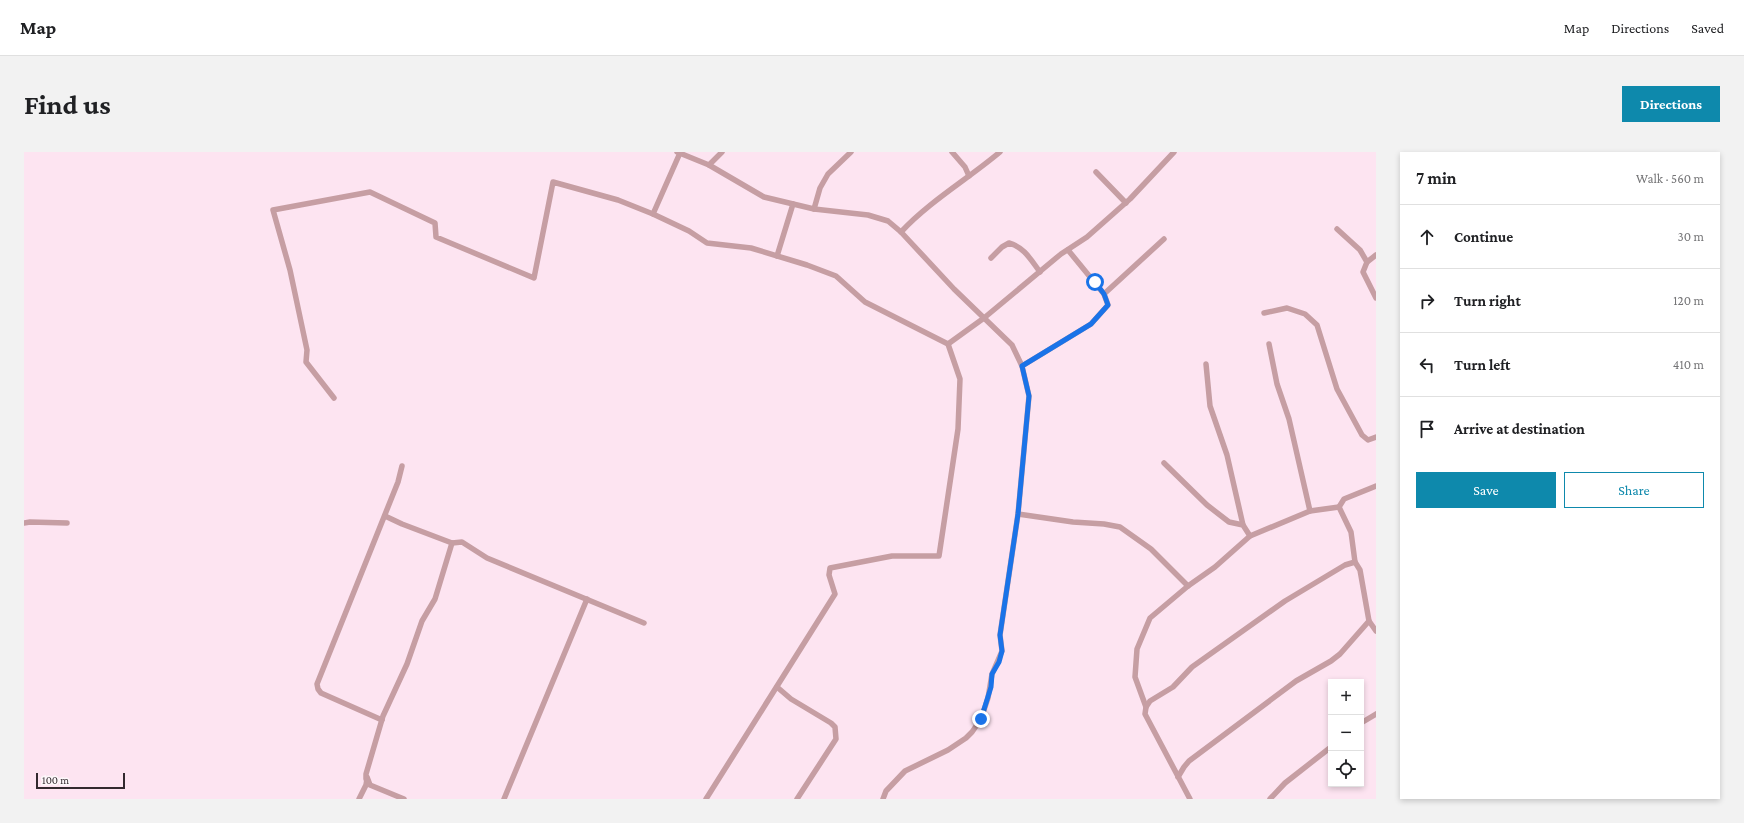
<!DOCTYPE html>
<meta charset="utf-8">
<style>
body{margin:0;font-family:"Crimson Pro",serif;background:#f2f2f2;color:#202124}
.controls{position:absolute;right:12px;bottom:12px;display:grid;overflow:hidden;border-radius:0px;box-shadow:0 2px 6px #0003}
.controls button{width:36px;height:36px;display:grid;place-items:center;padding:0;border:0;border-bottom:1px solid #e0e0e0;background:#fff;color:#202124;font:20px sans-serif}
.scale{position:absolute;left:12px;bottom:10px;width:89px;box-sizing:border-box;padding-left:4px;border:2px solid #32292e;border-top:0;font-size:11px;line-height:14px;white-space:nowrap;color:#32292e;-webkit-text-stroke:3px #fdf8fa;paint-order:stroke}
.stop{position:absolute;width:12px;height:12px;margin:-9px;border:3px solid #1a73e8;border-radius:50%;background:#fff}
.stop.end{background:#1a73e8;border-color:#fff;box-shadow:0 1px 4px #0008}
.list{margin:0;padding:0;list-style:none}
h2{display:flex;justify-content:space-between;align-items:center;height:52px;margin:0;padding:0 16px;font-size:17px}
h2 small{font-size:13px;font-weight:400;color:#757577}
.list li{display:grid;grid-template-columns:26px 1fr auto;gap:12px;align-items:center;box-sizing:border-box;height:64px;padding:0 16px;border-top:1px solid #e0e0e0}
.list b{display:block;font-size:15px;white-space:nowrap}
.list em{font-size:13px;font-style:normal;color:#757577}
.actions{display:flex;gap:8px;padding:12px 16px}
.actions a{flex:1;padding:9px 0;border:1px solid #0e89ac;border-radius:0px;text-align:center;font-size:14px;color:#0e89ac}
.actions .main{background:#0e89ac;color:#fff}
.icon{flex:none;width:22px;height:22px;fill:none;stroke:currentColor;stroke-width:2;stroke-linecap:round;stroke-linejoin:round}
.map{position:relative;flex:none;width:1352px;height:647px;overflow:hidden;border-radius:0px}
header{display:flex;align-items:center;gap:24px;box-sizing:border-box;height:56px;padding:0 20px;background:#fff;border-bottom:1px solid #e0e0e0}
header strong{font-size:19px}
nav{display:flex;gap:22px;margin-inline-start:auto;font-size:14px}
.intro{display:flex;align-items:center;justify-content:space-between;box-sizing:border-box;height:96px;padding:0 24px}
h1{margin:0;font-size:28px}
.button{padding:10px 18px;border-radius:0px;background:#0e89ac;color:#fff;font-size:14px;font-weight:700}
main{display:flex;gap:24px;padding:0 24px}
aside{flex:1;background:#fff;border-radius:0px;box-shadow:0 2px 6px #0003}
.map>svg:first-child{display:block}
</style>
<header>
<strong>Map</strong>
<nav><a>Map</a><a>Directions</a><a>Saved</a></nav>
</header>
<div class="intro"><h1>Find us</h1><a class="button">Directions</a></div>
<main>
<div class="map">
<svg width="1352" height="647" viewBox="0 0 1352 647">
<rect width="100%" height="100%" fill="#fde4f1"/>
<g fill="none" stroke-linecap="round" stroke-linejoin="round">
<g stroke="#c69ea3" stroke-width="5.5">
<polyline points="653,0 685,13 740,45 790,57 844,63 864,69 877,80 930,137 988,193 998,214 1005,244 994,362 976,483 978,499 968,522 964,546 957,567 948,580 942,586 924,598 881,619 862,639 859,647"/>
<polyline points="928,0 941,15 945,24"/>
<polyline points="685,13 698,0"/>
<polyline points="1072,20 1102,51"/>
<polyline points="790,57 796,36 804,22 827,0"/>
<polyline points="629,62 656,1"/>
<polyline points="1313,77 1336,98 1343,110 1339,120 1352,146"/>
<path d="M877 80C906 49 944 27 976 0"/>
<polyline points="753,104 769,52"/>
<path d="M967 106 978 95 985 91C1000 95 1007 108 1016 120"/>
<polyline points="1343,110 1352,103"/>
<polyline points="1080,142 1140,87"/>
<polyline points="1240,161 1263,156 1281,162 1293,173 1313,237 1338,283 1344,288 1352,285"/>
<polyline points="924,192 960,166 1037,102 1063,85 1106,47 1150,0"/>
<polyline points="1245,192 1253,232 1265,267 1286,359"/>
<polyline points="1182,212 1186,254 1203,303 1219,373"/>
<polyline points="998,214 1067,172 1084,153 1080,142 1044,98"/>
<polyline points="310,246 282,210 283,198 266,118 249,58 346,40 411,71 412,85 510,126 529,30 594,48 629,62 665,79 683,91 727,96 783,113 812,124 841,150 924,192 936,227 934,277 915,404 868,404 806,416 805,423 811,442 682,647"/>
<polyline points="1140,311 1183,353 1205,370 1219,373 1226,384"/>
<polyline points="994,362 1049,370 1080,372 1096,375 1127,397 1164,434"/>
<polyline points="361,364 378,372 428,391 438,390 463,406 620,471"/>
<polyline points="0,371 6,370 43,371"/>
<polyline points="1331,410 1327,380 1315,355 1320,347 1352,334"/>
<polyline points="753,535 767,547 807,571 811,575 812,587 773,647"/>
<polyline points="1122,555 1111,525 1113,497 1126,466 1164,434 1191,415 1226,384 1286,359 1315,355"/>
<polyline points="358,568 297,541 294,537 293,532 374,330 378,314"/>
<polyline points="1337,571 1352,562"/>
<polyline points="1154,625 1160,615 1165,609 1272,529 1307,509 1316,502 1345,469"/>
<polyline points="335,647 342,633 343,627"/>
<polyline points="380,647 346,633 343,625 342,627 342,622 359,564 383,512 398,469 411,447 428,391"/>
<polyline points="480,647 563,447"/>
<polyline points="1166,647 1121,562 1122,555 1126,549 1149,535 1168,515 1261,449 1321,413 1331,410 1336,418 1345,469 1352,479"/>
<polyline points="1246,647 1261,631 1307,595"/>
</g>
</g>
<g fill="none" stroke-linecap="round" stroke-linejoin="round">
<polyline stroke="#1a73e8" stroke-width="5" points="957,567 967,535 968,522 975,510 978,499 976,483 994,362 1005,244 998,214 1067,172 1084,153 1080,142 1071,130"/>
</g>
</svg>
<div class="controls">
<button>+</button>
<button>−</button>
<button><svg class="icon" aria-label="locate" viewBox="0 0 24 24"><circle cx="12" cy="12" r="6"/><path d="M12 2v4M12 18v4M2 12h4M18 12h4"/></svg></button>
</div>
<div class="scale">100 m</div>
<div class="stop" style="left:1071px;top:130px"></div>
<div class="stop end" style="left:957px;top:567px"></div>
</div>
<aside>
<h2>7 min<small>Walk · 560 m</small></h2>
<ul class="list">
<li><svg class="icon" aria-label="ahead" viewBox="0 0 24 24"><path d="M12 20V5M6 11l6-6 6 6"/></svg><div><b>Continue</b></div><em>30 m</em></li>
<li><svg class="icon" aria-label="right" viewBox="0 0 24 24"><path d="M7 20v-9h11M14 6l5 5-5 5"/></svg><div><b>Turn right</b></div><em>120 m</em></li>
<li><svg class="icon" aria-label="left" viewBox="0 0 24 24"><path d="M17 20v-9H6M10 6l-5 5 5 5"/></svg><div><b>Turn left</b></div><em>410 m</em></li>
<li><svg class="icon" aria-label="arrive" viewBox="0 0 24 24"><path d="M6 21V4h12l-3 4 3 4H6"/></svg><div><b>Arrive at destination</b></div></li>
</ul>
<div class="actions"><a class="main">Save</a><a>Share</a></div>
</aside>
</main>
